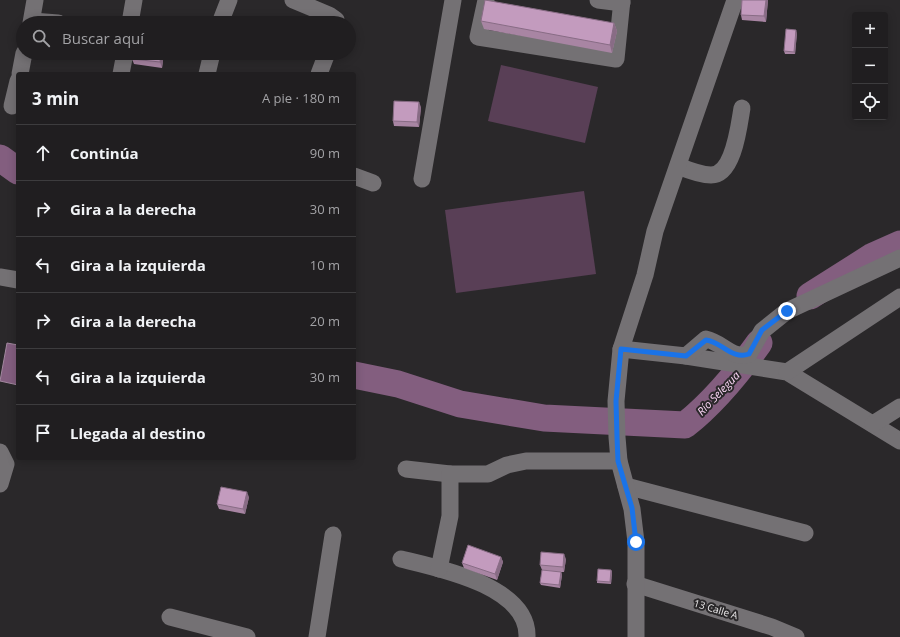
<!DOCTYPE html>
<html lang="es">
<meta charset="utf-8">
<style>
body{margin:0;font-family:"Open Sans",sans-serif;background:#282729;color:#f1f3f6}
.controls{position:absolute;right:12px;top:12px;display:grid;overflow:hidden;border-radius:4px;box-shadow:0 2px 10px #0003}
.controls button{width:36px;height:36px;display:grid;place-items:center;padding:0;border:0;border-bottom:1px solid #3d3c3e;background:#201e20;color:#f1f3f6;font:20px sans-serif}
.stop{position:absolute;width:12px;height:12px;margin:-9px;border:3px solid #1a73e8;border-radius:50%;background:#fff}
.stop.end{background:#1a73e8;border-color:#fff;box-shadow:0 1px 4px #0008}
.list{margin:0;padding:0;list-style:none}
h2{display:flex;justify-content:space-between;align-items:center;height:52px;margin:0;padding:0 16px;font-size:17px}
h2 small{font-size:13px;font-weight:400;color:#a2a2a5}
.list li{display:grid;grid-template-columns:26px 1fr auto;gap:12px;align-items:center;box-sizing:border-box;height:56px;padding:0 16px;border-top:1px solid #3d3c3e}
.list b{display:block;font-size:15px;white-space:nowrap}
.list em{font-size:13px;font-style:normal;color:#a2a2a5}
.icon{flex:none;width:22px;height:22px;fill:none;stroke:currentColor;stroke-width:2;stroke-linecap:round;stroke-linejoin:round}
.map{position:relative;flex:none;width:900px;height:637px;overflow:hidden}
.search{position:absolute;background:#201e20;box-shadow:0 2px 10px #0003;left:16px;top:16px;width:340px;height:44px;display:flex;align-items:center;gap:10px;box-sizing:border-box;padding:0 14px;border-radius:22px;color:#a2a2a5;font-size:15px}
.panel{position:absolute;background:#201e20;box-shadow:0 2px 10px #0003;left:16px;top:72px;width:340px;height:388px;border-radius:4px}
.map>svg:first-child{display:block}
</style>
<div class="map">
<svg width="900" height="637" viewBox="0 0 900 637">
<rect width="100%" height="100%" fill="#2a282a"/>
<g fill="#593f56">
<polygon points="501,65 598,87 585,143 488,121"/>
<polygon points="584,191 596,274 456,293 445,210"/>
</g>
<polygon fill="#835e7f" stroke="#a2889f" points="7,343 18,345 18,385 0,381"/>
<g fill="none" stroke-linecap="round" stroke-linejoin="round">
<g stroke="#835e7f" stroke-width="27">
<polyline points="0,158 18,171"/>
<polyline points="810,296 873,256 900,244"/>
<path d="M354 375 398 384 460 404 544 418 685 425C714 402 737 374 759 343"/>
</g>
<g stroke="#747174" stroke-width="17">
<polyline points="293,0 329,15 336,20 336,23"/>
<polyline points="486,0 478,37 616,59 622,0"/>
<polyline points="598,0 622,3"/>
<polyline points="32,21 58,23"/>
<polyline points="31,23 35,0"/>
<polyline points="130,23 134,0"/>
<polyline points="220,23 229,0"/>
<polyline points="20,74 24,53"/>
<polyline points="121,74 125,53"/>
<polyline points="207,74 212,53"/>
<polyline points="319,74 327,53"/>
<polyline points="12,106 18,81"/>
<path d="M678 166C688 170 700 175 711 175 734 175 739 125 742 108"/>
<polyline points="354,176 373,183"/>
<polyline points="422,179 453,0"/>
<polyline points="0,277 18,280"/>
<polyline points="621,349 686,356 787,372 900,441"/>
<path d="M686 356 706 339C722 342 732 360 749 354L762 331 787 311 900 258"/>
<polyline points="787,372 900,297"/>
<polyline points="873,424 900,407"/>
<polyline points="0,452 6,464 0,484"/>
<polyline points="406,469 450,474"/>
<polyline points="626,486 805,533"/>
<path d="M401 559C438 568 529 586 527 637"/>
<polyline points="439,569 450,516 450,474 488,474 507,465 526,461 619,461"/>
<polyline points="635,584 772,627 796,637"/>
<polyline points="170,617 247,637"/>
<polyline points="317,637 333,535"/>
<polyline points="636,637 636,542 632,509 619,461 617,437 616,401 621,349 645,275 655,231 735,0"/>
</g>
</g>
<g fill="#a885a3">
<polygon points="742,0 768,0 766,22 742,20 741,15"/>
<polygon points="481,21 614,23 617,31 612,53 484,29"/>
<polygon points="797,33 795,54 785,54 784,51"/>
<polygon points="164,53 162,68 134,64 132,59"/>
<polygon points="421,107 419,127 394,126 393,121"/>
<polygon points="249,497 245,514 219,509 217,504"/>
<polygon points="501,557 503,562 497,580 464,568 462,563"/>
<polygon points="566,559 564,572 561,572 562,575 560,588 541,585 540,583 542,570 540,565"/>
<polygon points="611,570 612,572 611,584 597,583 597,581"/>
</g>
<g fill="#886c85">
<polygon points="766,0 768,0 766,22 764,16"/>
<polygon points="614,23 617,31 612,53 610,45"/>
<polygon points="796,30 797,33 795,54 794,52"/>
<polygon points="161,53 164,53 162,68 160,62"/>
<polygon points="419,102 421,107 419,127 417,122"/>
<polygon points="247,492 249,497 245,514 243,509"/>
<polygon points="564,554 566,559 564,572 563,567"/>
<polygon points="501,557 503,562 497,580 495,574"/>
<polygon points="611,570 612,572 611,584 610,582"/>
<polygon points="561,572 562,575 560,588 559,585"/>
</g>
<g fill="#c39bbe" stroke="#886c85">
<polygon points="485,0 614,23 610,45 481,21"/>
<polygon points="742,0 766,0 764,16 741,15"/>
<polygon points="786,29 796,30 794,52 784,51"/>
<polygon points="133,53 161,53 160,62 132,59"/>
<polygon points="394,101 419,102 417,122 393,121"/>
<polygon points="221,487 247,492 243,509 217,504"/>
<polygon points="468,545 501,557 495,574 462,563"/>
<polygon points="541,552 564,554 563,567 540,565"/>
<polygon points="598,569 611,570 610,582 597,581"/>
<polygon points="542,570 561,572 559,585 540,583"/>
</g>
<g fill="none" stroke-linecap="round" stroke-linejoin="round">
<path stroke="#1a73e8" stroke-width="5" d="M636 542 632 508 618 461 617 437 616 401 621 349 686 356 706 340C722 342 732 360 749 354L762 330 787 311"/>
</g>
<g text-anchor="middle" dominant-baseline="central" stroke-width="4" stroke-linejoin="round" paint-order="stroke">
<g font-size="10" fill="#eceaeb" stroke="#2a282a">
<text transform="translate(716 609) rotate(17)">13 Calle A</text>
</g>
<g font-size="11" font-style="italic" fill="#fbd6f6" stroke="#2a282a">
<text transform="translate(718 393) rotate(-46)">Río Selegua</text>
</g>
</g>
</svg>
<div class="controls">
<button>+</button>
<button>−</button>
<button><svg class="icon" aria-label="locate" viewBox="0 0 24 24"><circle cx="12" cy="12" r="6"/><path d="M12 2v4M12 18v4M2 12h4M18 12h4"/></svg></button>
</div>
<div class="stop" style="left:636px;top:542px"></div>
<div class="stop end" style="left:787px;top:311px"></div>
<div class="search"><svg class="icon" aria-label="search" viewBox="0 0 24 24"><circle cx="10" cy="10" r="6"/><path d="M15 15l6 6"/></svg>Buscar aquí</div>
<section class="panel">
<h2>3 min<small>A pie · 180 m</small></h2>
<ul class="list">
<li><svg class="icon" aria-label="ahead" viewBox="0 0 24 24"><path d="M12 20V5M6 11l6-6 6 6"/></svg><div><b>Continúa</b></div><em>90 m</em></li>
<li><svg class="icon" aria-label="right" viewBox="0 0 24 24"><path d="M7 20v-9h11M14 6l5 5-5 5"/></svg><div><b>Gira a la derecha</b></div><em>30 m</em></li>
<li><svg class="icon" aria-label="left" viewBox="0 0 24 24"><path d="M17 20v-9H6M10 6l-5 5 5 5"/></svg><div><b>Gira a la izquierda</b></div><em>10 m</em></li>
<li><svg class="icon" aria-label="right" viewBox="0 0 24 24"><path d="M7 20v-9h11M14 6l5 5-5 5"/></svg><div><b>Gira a la derecha</b></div><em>20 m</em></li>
<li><svg class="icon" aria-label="left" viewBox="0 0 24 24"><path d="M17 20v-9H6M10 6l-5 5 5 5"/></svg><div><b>Gira a la izquierda</b></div><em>30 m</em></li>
<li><svg class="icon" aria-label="arrive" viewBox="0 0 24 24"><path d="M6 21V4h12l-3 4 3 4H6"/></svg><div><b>Llegada al destino</b></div></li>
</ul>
</section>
</div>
